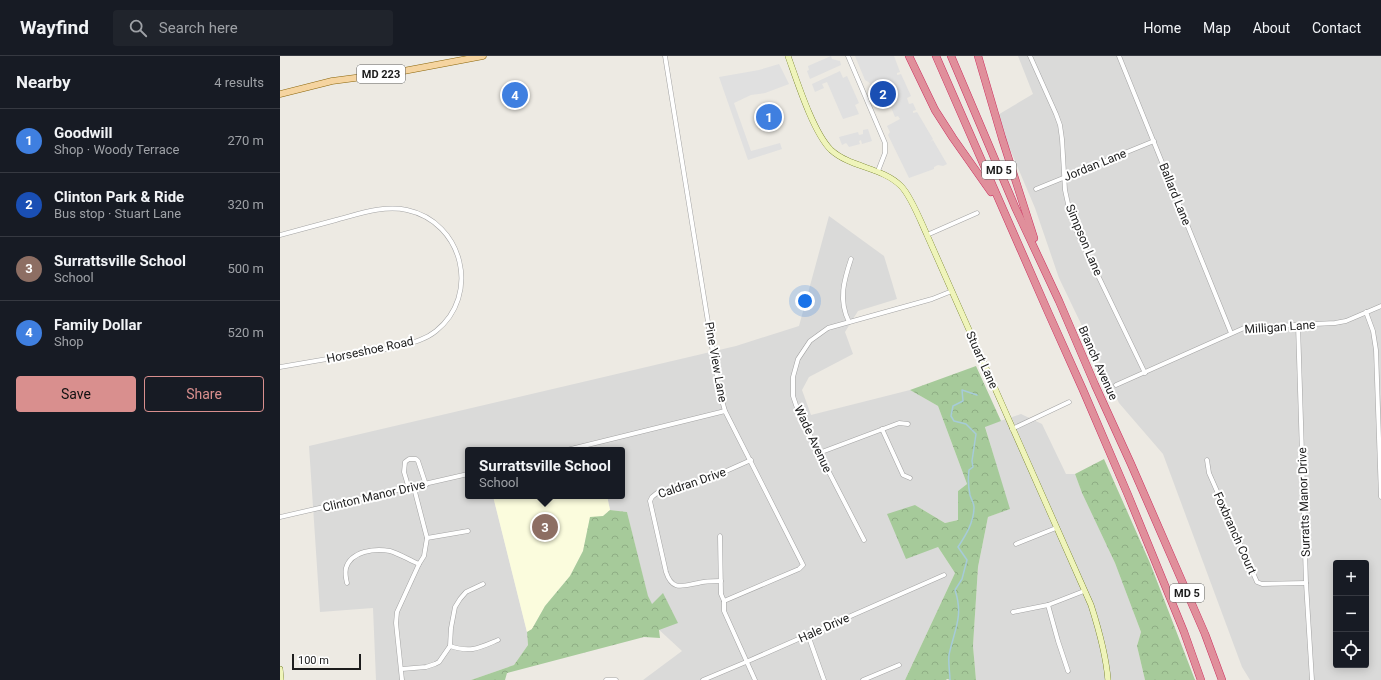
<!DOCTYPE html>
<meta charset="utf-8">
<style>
body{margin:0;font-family:Roboto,sans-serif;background:#20242c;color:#f1f3f6}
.controls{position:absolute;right:12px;bottom:12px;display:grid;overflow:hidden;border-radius:4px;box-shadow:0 2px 10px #0003}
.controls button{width:36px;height:36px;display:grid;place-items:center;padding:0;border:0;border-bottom:1px solid #363941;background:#171b24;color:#f1f3f6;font:20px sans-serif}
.scale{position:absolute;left:12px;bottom:10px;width:69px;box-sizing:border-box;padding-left:4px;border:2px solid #1c1c1c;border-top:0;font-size:11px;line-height:14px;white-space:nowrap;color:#1c1c1c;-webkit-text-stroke:3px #fff;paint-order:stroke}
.you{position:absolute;left:525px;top:245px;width:14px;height:14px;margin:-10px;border:3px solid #fff;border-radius:50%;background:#1a73e8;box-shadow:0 0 0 6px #1a73e833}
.badge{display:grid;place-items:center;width:26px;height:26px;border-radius:50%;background:#d98f8e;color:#fff;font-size:13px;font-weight:700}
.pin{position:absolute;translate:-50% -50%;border:2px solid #fff;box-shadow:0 1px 4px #0006}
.popup{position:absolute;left:185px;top:391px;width:160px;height:52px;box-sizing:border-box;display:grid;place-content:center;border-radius:4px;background:#171b24;filter:drop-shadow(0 1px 3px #0005);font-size:13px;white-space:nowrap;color:#9ea1a6}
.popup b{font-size:15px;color:#f1f3f6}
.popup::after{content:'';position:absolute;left:50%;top:100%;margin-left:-8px;border:8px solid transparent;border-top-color:#171b24}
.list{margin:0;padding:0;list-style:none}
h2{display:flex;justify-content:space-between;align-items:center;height:52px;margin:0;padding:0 16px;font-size:17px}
h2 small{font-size:13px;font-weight:400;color:#9ea1a6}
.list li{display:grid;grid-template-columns:26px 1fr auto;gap:12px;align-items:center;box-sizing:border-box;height:64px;padding:0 16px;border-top:1px solid #363941}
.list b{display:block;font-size:15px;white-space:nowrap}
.list p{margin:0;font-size:13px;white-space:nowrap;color:#9ea1a6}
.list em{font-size:13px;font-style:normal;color:#9ea1a6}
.actions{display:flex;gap:8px;padding:12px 16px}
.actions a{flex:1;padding:9px 0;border:1px solid #d98f8e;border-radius:4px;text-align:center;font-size:14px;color:#d98f8e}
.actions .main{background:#d98f8e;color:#111}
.icon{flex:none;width:22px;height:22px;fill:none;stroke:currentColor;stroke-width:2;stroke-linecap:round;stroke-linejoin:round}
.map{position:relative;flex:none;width:1101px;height:624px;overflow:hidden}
header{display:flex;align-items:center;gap:24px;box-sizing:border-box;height:56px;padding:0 20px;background:#171b24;border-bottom:1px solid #363941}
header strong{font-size:19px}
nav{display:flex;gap:22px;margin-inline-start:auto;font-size:14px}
.search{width:280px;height:36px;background:#20242c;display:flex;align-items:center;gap:10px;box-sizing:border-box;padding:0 14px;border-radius:4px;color:#9ea1a6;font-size:15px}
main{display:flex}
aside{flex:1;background:#171b24}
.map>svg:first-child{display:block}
</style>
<header>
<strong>Wayfind</strong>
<div class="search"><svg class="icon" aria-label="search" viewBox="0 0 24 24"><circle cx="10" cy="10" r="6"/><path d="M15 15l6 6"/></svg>Search here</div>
<nav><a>Home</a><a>Map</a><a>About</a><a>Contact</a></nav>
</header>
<main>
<aside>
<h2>Nearby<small>4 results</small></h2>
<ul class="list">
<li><span class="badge" style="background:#3f7fe0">1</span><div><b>Goodwill</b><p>Shop · Woody Terrace</p></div><em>270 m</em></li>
<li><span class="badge" style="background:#1a4fb4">2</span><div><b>Clinton Park &amp; Ride</b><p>Bus stop · Stuart Lane</p></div><em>320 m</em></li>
<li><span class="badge" style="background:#8d6e63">3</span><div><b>Surrattsville School</b><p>School</p></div><em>500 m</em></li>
<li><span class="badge" style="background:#3f7fe0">4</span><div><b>Family Dollar</b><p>Shop</p></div><em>520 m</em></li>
</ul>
<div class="actions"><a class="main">Save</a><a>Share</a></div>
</aside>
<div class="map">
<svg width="1101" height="624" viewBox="0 0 1101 624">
<defs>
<pattern id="forest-crowns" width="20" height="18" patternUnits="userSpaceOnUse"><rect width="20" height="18" fill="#a6ca9a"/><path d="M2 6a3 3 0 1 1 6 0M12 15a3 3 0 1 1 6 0" fill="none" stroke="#8ead84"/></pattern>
</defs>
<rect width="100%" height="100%" fill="#edeae3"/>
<g fill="#dadad9" fill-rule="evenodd">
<path d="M738 0H1101V624H970L962 611 883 398 839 347 779 222 755 152 716 60 753 38ZM1056 507H1086V609H1056Z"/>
<polygon points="549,160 604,200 617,243 578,255 565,276 573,298 529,321 522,334 531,359 630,334 658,350 687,428 678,435 678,464 665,467 635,449 658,491 675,517 625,624 363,624 402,595 375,570 347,456 330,454 327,440 342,440 342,394 188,394 188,440 213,440 247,576 248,589 234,609 191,624 96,624 93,552 40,556 29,390 456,290 519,270"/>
<polygon points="741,358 762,368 786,418 795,418 802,437 835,507 861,576 857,590 865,624 696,624 693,590 698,511 708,461 729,453 705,370"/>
</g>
<polygon fill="#fbfcdd" points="213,440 327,440 330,454 323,460 310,462 303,495 290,520 265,550 252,573 247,576"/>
<g fill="url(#forest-crowns)">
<polygon points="696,310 721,365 705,371 730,453 708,461 698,511 693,590 696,624 671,624 667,623 666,624 625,624 675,517 658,491 626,503 607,458 635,449 665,467 678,464 678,435 687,428 658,350 630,334"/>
<polygon points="824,403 870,507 915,624 865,624 857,590 861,576 835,507 802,437 795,418"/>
<polygon points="330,454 347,456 368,540 372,548 383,537 398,567 379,574 380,582 364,581 227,617 225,624 191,624 234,609 248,589 247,576 252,573 265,550 290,520 303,495 310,461 323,460"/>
</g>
<g fill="#e0e0e0">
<polygon points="551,0 552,3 560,5 561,9 530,23 527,15 529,14 528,10"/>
<polygon points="575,0 614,0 620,16 617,17 617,19 621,18 631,40 627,42 629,48 633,47 636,54 633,55 633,57 637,56 653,83 650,86 653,84 667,108 663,110 658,109 654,111 654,113 629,122 608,79 610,76 607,70 620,63 618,60 615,61 603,32 590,30 590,27 585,24"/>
<polygon points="499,8 509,28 485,37 471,39 454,47 471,95 500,87 502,93 468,104 439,21 479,14"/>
<polygon points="560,15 563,22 567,20 579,47 575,49 579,58 563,63 547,26 542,28 544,32 535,36 532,28"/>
<polygon points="588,73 592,85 582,88 581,84 579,85 580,88 569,91 567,88 566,87 562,89 559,81 578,76 579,79 583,78 583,74"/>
</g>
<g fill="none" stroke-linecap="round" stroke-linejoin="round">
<path stroke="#a6cbd8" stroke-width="1.5" d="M670 624C670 616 668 608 669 599 674 574 684 561 675 534L682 523 687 504 678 491C686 479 694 466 694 451 694 447 691 443 690 439 688 430 688 422 689 414L693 411 692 405 696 378 686 368 674 365 671 360 673 350 683 345 682 334 697 339"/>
<defs>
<g id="street">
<polyline points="385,0 439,334 445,355 523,509 519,513 444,545"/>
<polyline points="568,0 605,87 605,97 598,115"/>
<polyline points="750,0 776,58 780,69 782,83 785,134 790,157 798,178 865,317"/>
<polyline points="839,0 951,277"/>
<polyline points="756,133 874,85"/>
<path d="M0 179C19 174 37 169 56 164 79 158 103 149 127 154 183 166 201 239 156 275 145 284 131 287 117 291L0 311"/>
<polyline points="647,179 697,157"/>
<polyline points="1086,256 1093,275 1096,294 1101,441"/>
<path d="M569 266C558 244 564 224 571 203"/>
<polyline points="1018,269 1026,527 1032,624"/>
<polyline points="836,329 964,272 974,271 1055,267 1066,265 1101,250"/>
<polyline points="602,373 623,419 630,422"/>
<polyline points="732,373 789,346"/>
<polyline points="287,394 445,355"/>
<polyline points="539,397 619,367 628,368"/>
<polyline points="927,404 929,417 977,526 982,528 1026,527"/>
<polyline points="129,433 124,416 125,406 129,403 136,403 138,405 146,429"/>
<polyline points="0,461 188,418"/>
<polyline points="440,480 441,538 444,545 444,555 475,624"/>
<polyline points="147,482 188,475"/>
<polyline points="584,484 519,358 513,340 513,321 518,303 530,285 548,272 652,243 672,235"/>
<polyline points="736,488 776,472"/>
<path d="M441 525C433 525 425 525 418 527 402 530 392 535 386 516L370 445 372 441 377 437 426 424 471 404"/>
<path d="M67 527C66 523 65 517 66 512 71 495 95 492 110 495 120 498 129 504 139 508"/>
<polyline points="768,549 778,585 788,615"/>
<polyline points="733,556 768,549 804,535"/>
<polyline points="528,579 544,624"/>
<path d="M170 590C191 597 199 592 218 584"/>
<polyline points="122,613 146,611 155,608 159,606 170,590 171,572 175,551 180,543 186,536 203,528"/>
<polyline points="122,624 116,567 117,556 139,508 144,500 147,482 134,432"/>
<polyline points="326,624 336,624"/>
<polyline points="423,624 466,606 664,519"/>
<polyline points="583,624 619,609"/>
</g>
<g id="secondary">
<path d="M508 0C517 25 533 76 551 94 571 112 602 111 621 130 631 140 641 166 647 179L811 549C819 574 826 598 828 624"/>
<polyline points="0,613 1,624"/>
</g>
<polyline id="primary" points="0,38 52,25 113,17 203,0"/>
<g id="highway">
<polyline points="629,0 655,54 673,82 711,136"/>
<polyline points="656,0 768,256 803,334 848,439 904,576 921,624"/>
<polyline points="671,0 735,151 779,245 815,329 851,408 925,578 942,624"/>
<polyline points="698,0 722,82 754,182"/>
</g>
</defs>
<use href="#street" stroke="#a3a3a3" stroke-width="5"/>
<use href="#secondary" stroke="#5d6b0c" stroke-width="6"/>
<use href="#primary" stroke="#8b650a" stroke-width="7"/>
<use href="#highway" stroke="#cb305f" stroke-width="8"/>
<use href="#street" stroke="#fff" stroke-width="4"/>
<use href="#secondary" stroke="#eff4ba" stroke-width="5.5"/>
<use href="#primary" stroke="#f5d4a0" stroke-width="6"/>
<use href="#highway" stroke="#e08f9b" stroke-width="7"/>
</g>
<g text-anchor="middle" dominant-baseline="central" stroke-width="4" stroke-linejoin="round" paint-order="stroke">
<g fill="#fff" stroke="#606060" stroke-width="1">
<rect x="77" y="9" width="48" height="18" rx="3"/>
<rect x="702" y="105" width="34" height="18" rx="3"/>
<rect x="890" y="528" width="34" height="18" rx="3"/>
</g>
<g font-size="11" font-weight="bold" fill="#1c1c1c">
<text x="101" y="18">MD 223</text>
<text x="719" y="114">MD 5</text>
<text x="907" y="537">MD 5</text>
</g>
<g font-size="12" fill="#1c1c1c" stroke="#fff">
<text transform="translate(815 109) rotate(-22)">Jordan Lane</text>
<text transform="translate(895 138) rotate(68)">Ballard Lane</text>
<text transform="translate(804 184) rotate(67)">Simpson Lane</text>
<text transform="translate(1000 271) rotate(-4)">Milligan Lane</text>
<text transform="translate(90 294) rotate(-12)">Horseshoe Road</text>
<text transform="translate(702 304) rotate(66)">Stuart Lane</text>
<text transform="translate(436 306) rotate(80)">Pine View Lane</text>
<text transform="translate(818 307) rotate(66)">Branch Avenue</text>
<text transform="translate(533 383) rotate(65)">Wade Avenue</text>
<text transform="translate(412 427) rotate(-19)">Caldran Drive</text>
<text transform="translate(94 440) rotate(-13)">Clinton Manor Drive</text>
<text transform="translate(1024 446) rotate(-92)">Surratts Manor Drive</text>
<text transform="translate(955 477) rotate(66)">Foxbranch Court</text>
<text transform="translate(544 572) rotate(-24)">Hale Drive</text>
</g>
</g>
</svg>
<div class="controls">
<button>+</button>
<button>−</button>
<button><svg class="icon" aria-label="locate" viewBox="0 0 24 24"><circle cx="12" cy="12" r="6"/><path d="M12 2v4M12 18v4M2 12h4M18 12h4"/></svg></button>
</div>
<div class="scale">100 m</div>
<div class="you"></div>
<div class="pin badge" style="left:489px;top:61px;background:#3f7fe0">1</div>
<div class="pin badge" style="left:603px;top:38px;background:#1a4fb4">2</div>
<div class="pin badge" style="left:265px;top:471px;background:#8d6e63">3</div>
<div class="popup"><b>Surrattsville School</b>School</div>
<div class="pin badge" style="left:235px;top:39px;background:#3f7fe0">4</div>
</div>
</main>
